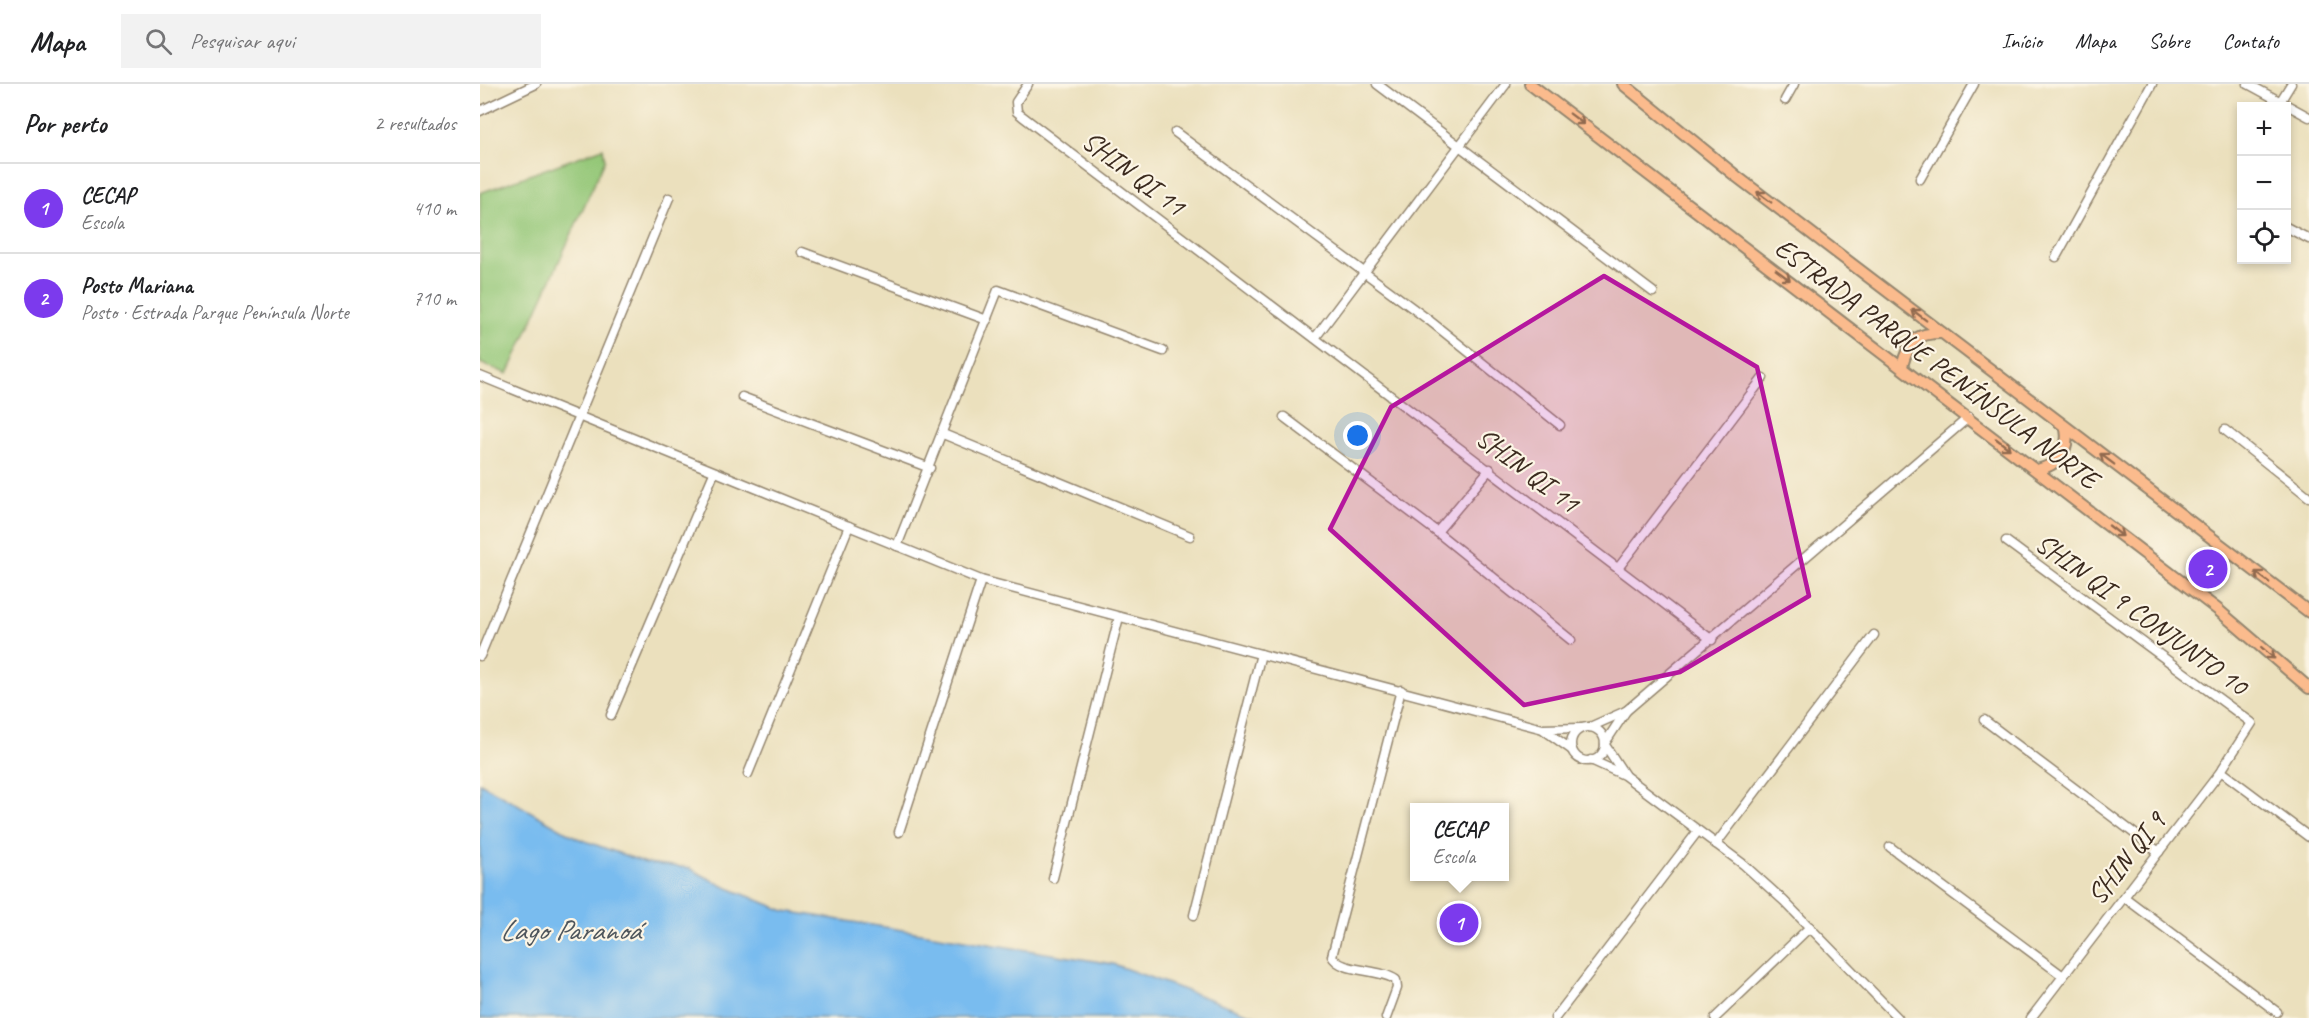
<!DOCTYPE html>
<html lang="pt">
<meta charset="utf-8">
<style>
body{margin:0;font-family:Caveat,sans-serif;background:#f2f2f2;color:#202124}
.controls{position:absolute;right:18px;top:18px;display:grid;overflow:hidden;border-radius:0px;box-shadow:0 3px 9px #0003}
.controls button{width:54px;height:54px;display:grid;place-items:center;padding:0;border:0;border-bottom:2px solid #e0e0e0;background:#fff;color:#202124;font:30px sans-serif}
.you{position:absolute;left:878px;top:352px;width:21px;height:21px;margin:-15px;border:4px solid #fff;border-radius:50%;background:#1a73e8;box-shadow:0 0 0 9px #1a73e833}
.badge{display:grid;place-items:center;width:39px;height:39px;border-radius:50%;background:#7c3aed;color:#fff;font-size:20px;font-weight:700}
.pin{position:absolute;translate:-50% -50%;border:3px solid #fff;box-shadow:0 2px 6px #0006}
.popup{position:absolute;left:930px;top:719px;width:99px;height:78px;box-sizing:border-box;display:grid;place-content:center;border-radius:0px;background:#fff;filter:drop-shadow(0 2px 4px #0005);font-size:20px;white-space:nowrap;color:#757577}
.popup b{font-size:22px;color:#202124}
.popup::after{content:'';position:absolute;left:50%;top:100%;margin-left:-12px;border:12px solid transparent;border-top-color:#fff}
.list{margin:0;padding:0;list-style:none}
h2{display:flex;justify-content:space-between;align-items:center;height:78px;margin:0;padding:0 24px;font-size:26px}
h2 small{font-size:20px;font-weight:400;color:#757577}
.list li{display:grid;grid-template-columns:39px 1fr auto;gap:18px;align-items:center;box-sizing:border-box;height:90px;padding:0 24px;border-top:2px solid #e0e0e0}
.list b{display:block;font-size:22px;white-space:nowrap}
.list p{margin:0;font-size:20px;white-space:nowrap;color:#757577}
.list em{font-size:20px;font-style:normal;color:#757577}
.icon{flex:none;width:33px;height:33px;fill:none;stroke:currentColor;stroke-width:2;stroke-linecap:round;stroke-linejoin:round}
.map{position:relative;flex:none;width:1829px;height:934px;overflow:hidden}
header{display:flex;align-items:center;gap:36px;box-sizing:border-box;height:84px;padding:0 30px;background:#fff;border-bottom:2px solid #e0e0e0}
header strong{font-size:28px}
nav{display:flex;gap:33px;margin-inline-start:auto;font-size:21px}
.search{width:420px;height:54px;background:#f2f2f2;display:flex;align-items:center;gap:15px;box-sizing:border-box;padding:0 21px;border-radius:0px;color:#757577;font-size:22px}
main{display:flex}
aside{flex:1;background:#fff}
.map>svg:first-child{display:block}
</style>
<header>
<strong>Mapa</strong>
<div class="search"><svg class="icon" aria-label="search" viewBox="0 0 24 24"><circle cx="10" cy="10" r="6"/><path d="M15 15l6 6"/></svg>Pesquisar aqui</div>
<nav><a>Início</a><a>Mapa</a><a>Sobre</a><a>Contato</a></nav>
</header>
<main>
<aside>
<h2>Por perto<small>2 resultados</small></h2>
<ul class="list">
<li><span class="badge">1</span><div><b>CECAP</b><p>Escola</p></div><em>410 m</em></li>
<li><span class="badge">2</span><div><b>Posto Mariana</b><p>Posto · Estrada Parque Península Norte</p></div><em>710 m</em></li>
</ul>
</aside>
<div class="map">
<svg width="1829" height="934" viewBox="0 0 1829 934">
<rect width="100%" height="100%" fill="#fcf5e5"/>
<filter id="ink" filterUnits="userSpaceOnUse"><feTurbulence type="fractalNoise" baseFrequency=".0167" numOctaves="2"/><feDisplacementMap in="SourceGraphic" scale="12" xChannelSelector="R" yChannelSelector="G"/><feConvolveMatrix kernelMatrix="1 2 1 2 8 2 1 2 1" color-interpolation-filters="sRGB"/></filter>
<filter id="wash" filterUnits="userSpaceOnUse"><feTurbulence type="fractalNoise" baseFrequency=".008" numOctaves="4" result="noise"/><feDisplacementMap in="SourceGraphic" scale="24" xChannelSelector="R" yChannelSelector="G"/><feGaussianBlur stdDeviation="1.35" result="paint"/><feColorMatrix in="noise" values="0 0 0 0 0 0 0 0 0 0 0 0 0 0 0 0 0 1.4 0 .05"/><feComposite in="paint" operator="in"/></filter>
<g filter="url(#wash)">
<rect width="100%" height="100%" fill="#ebe0bd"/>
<polygon fill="#94c778" stroke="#68784b" stroke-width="1.5" points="123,64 125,76 28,290 0,279 0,109"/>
<polygon fill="#79bcef" stroke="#5a7386" stroke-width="1.5" points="0,699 97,754 166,779 209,784 243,802 305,827 633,880 781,934 0,934"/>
</g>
<g filter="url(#ink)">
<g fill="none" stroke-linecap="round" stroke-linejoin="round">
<defs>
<g id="minor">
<polyline points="548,0 536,18 537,28 542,32 1232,556"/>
<polyline points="897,0 1173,208"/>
<polyline points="1768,0 1829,33"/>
<polyline points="1305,16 1314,0"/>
<polyline points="1800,18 1811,0"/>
<polyline points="0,27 56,0"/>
<polyline points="695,48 950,237 1080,341"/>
<polyline points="1440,95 1494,0"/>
<polyline points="1806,143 1829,155"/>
<polyline points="322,168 507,236"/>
<polyline points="1576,173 1672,0"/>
<polyline points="835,254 1026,0"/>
<polyline points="0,292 501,496 1063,645 1101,644"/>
<polyline points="262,313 450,384"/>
<polyline points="804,333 957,448 1091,556"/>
<polyline points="1745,346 1829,413"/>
<polyline points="463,350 710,452"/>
<polyline points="957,448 1010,385"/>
<polyline points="1526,457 1772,639 1741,687 1551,934"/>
<polyline points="417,462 518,206 683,267"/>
<polyline points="1139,483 1283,294"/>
<polyline points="0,572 189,114"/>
<polyline points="131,631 234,389"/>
<polyline points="1504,636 1679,768"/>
<polyline points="1110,643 1146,627 1489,333"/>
<circle cx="1108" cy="660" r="17"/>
<polyline points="1064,646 1092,666"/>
<polyline points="1125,659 1146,627"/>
<polyline points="1125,661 1144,690"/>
<polyline points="1111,676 1144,691 1263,780 1304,817 1418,934"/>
<polyline points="1741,687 1829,753"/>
<polyline points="268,690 369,442"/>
<polyline points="419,748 501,496"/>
<polyline points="1236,760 1394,551"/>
<polyline points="1410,763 1583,892"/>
<polyline points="573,794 639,533"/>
<polyline points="1644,813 1797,928"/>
<polyline points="714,831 781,570"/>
<path d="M906 934 917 904 916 896C900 884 860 889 852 872L921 606"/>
<polyline points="1075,934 1218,747"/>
<polyline points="1235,934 1330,843"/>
</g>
<g id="major">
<polyline points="1050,0 1737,525 1829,604"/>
<polyline points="1143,0 1256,92 1829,528"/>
<path d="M1422 282C1429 257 1435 249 1462 249"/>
<path d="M1557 386C1578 381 1590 367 1586 344"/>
</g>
</defs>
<use href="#minor" stroke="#93856e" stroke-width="11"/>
<use href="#major" stroke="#93856e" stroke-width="14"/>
<use href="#minor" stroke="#fff" stroke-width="8"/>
<use href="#major" stroke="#fbbb8d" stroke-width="10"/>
</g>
<defs><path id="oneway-shaft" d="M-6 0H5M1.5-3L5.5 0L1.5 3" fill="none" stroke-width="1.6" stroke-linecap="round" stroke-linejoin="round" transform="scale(1.5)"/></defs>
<g stroke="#916b50">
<use href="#oneway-shaft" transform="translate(1097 35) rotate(37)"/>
<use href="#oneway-shaft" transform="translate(1284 113) rotate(-143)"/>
<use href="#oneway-shaft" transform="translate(1303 191) rotate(37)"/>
<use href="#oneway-shaft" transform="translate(1439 231) rotate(-143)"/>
<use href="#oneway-shaft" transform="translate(1523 360) rotate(38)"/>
<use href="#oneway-shaft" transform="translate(1627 375) rotate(-143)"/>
<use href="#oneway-shaft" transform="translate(1636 447) rotate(38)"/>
<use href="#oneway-shaft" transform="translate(1782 493) rotate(-143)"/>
<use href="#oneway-shaft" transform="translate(1788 569) rotate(41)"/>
</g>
</g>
<path fill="#b5179e" fill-opacity="0.2" stroke="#b5179e" stroke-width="4.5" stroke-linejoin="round" d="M1124 192 1277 283 1329 512 1200 588 1044 621 850 445 911 323Z"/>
<g text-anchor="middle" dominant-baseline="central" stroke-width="4.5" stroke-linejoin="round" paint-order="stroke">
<g font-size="28" fill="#3b2a1e" stroke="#fcf5e5">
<text transform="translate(654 89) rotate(37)">SHIN QI 11</text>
<text transform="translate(1457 279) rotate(37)">ESTRADA PARQUE PENÍNSULA NORTE</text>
<text transform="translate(1048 386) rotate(37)">SHIN QI 11</text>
<text transform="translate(1662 530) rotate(36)">SHIN QI 9 CONJUNTO 10</text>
<text transform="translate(1646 774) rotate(-52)">SHIN QI 9</text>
</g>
<g font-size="30" font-style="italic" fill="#4e565d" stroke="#fcf5e5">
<text x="90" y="846">Lago Paranoá</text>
</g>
</g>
</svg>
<div class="controls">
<button>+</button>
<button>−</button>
<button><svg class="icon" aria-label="locate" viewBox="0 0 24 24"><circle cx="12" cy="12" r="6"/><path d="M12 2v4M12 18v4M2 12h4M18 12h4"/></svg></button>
</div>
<div class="you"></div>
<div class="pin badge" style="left:979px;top:839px">1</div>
<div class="popup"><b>CECAP</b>Escola</div>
<div class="pin badge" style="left:1728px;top:485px">2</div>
</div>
</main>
